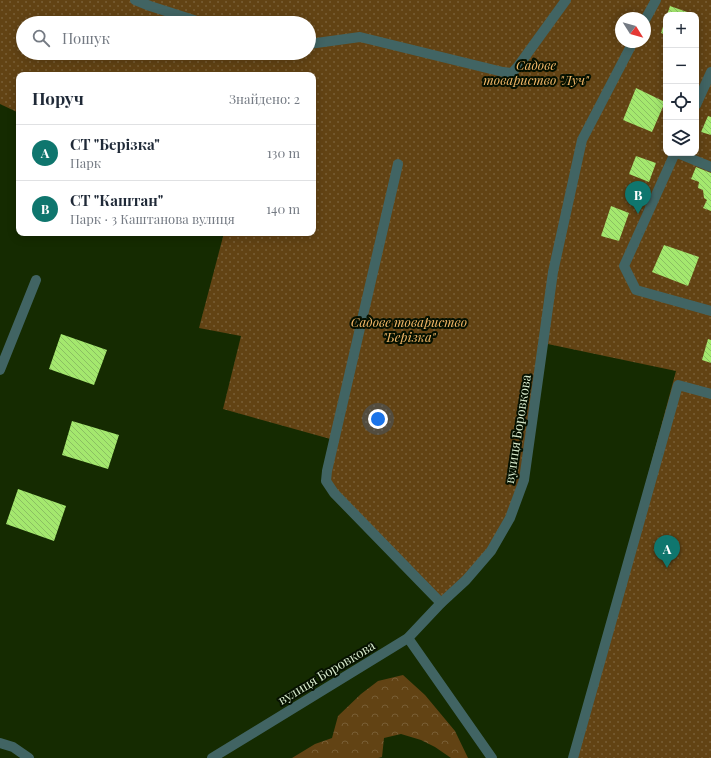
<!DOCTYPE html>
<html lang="uk">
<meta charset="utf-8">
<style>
body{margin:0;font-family:"Playfair Display",serif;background:#f6f6f7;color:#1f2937}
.controls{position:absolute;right:12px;top:12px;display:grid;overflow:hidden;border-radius:8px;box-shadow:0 2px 10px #0003}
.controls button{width:36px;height:36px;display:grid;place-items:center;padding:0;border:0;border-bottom:1px solid #e0e1e3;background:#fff;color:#1f2937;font:20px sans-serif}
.compass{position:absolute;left:615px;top:12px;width:36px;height:36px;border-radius:50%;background:#fff;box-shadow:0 2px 10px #0003;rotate:127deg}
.you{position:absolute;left:378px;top:419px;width:14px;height:14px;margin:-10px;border:3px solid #fff;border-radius:50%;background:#1a73e8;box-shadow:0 0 0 6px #1a73e833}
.badge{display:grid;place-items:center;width:26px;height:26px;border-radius:50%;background:#0f766e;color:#fff;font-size:13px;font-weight:700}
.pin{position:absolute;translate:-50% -33px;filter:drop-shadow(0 1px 2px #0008)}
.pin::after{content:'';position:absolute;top:21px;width:14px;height:12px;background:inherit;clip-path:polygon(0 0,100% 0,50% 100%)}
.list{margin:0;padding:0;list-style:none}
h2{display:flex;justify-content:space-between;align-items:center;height:52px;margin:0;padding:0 16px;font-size:17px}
h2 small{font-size:13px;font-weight:400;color:#747a83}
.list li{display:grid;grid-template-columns:26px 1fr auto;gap:12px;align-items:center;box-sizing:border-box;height:56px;padding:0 16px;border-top:1px solid #e0e1e3}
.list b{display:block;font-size:15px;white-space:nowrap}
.list p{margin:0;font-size:13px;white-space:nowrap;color:#747a83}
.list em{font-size:13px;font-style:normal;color:#747a83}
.icon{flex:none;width:22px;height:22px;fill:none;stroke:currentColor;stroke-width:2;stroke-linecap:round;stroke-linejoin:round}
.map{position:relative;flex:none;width:711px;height:758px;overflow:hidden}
.search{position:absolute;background:#fff;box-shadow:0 2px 10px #0003;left:16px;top:16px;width:300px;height:44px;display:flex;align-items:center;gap:10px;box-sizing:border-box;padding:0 14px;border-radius:22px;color:#747a83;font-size:15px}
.panel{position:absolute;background:#fff;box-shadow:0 2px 10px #0003;left:16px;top:72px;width:300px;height:164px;border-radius:8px}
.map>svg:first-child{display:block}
</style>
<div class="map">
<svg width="711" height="758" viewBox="0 0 711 758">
<defs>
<pattern id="forest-crowns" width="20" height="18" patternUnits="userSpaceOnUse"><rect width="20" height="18" fill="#624314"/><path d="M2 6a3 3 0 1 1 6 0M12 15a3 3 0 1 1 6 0" fill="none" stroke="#785e35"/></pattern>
<pattern id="garden-dots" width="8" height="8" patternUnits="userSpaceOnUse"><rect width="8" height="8" fill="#624314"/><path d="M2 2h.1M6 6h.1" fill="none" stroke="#785e35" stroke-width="1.8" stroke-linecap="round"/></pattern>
<pattern id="building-back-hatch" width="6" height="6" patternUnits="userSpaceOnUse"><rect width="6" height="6" fill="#a4e86e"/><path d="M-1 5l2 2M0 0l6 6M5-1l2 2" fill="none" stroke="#8bc062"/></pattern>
</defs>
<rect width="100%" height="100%" fill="#152b01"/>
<polygon fill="url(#forest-crowns)" points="403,675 425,695 455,731 468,758 451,758 435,747 421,740 401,734 384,738 382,757 378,758 292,758 315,744 332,738 338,716 361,694 378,681"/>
<path fill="url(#garden-dots)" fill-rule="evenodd" d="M0 0H711V758H572L676 371 543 343 524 480 491 551 441 603 326 481 334 440 223 409 241 336 199 328 224 233H313V75H74L69 73 68 75H19V113L0 104ZM666 15H696V153H666ZM621 18H645V42H621ZM23 23H309V53H23Z"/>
<g fill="url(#building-back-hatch)">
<polygon points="670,6 693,14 693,15 667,15"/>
<polygon points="666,17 666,35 661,33"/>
<polygon points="636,88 665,102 652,132 623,120"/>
<polygon points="708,116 711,117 711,135 701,132"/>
<polygon points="636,156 656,163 649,182 629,174"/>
<polygon points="696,167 711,173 711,211 703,208 707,200 704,198 703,190 698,188 699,182 691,179"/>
<polygon points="611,206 629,213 619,241 601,236"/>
<polygon points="664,245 699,257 688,286 652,272"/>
<polygon points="61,334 107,350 94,385 49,369"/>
<polygon points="708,339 711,340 711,363 702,360"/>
<polygon points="72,421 119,435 108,469 62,455"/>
<polygon points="18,489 66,506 54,541 6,524"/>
</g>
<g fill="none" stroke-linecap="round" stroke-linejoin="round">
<g stroke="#416463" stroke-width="10">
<polyline points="135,0 150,6 203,23"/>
<polyline points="645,20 656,0"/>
<polyline points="309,44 360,37 503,72 512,73 519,65 566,0"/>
<polyline points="696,105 711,72"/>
<polyline points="675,153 624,266 636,290 711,311"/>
<polyline points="677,153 711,167"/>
<polyline points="398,164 327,471 326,481 334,493 441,603"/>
<polyline points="0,370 36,280"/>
<polyline points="408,638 492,758"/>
<polyline points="0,743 13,747 29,758"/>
<polyline points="212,758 408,638 441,603 466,580 491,551 510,518 524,480 553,272 582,140 633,42"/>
<polyline points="573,758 678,385 711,394"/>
</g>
</g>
<g text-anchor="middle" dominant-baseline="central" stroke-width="4" stroke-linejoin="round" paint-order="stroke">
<g font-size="13" font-style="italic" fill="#f4b868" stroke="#061100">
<text x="536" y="64">Садове<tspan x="536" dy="15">товариство "Луч"</tspan></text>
<text x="409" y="321">Садове товариство<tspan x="409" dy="15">"Берізка"</tspan></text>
</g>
<g font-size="13" fill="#d8eacc" stroke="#061100">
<text transform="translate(517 429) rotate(-81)">вулиця Боровкова</text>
<text transform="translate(326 672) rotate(-31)">вулиця Боровкова</text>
</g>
</g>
</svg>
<div class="controls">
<button>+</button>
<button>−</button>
<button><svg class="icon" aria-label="locate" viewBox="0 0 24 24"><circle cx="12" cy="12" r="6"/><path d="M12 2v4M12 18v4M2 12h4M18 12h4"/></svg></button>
<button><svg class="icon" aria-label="layers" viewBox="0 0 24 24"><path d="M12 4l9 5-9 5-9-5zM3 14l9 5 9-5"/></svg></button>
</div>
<svg class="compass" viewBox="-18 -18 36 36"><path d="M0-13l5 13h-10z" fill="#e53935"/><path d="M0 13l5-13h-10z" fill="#747a83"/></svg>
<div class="you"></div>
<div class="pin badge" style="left:667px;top:568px">A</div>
<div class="pin badge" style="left:638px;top:214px">B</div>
<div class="search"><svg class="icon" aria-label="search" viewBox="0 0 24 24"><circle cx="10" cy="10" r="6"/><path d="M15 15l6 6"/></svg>Пошук</div>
<section class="panel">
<h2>Поруч<small>Знайдено: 2</small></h2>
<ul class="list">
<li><span class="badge">A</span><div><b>СТ &quot;Берізка&quot;</b><p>Парк</p></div><em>130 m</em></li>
<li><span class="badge">B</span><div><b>СТ &quot;Каштан&quot;</b><p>Парк · 3 Каштанова вулиця</p></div><em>140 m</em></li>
</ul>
</section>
</div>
